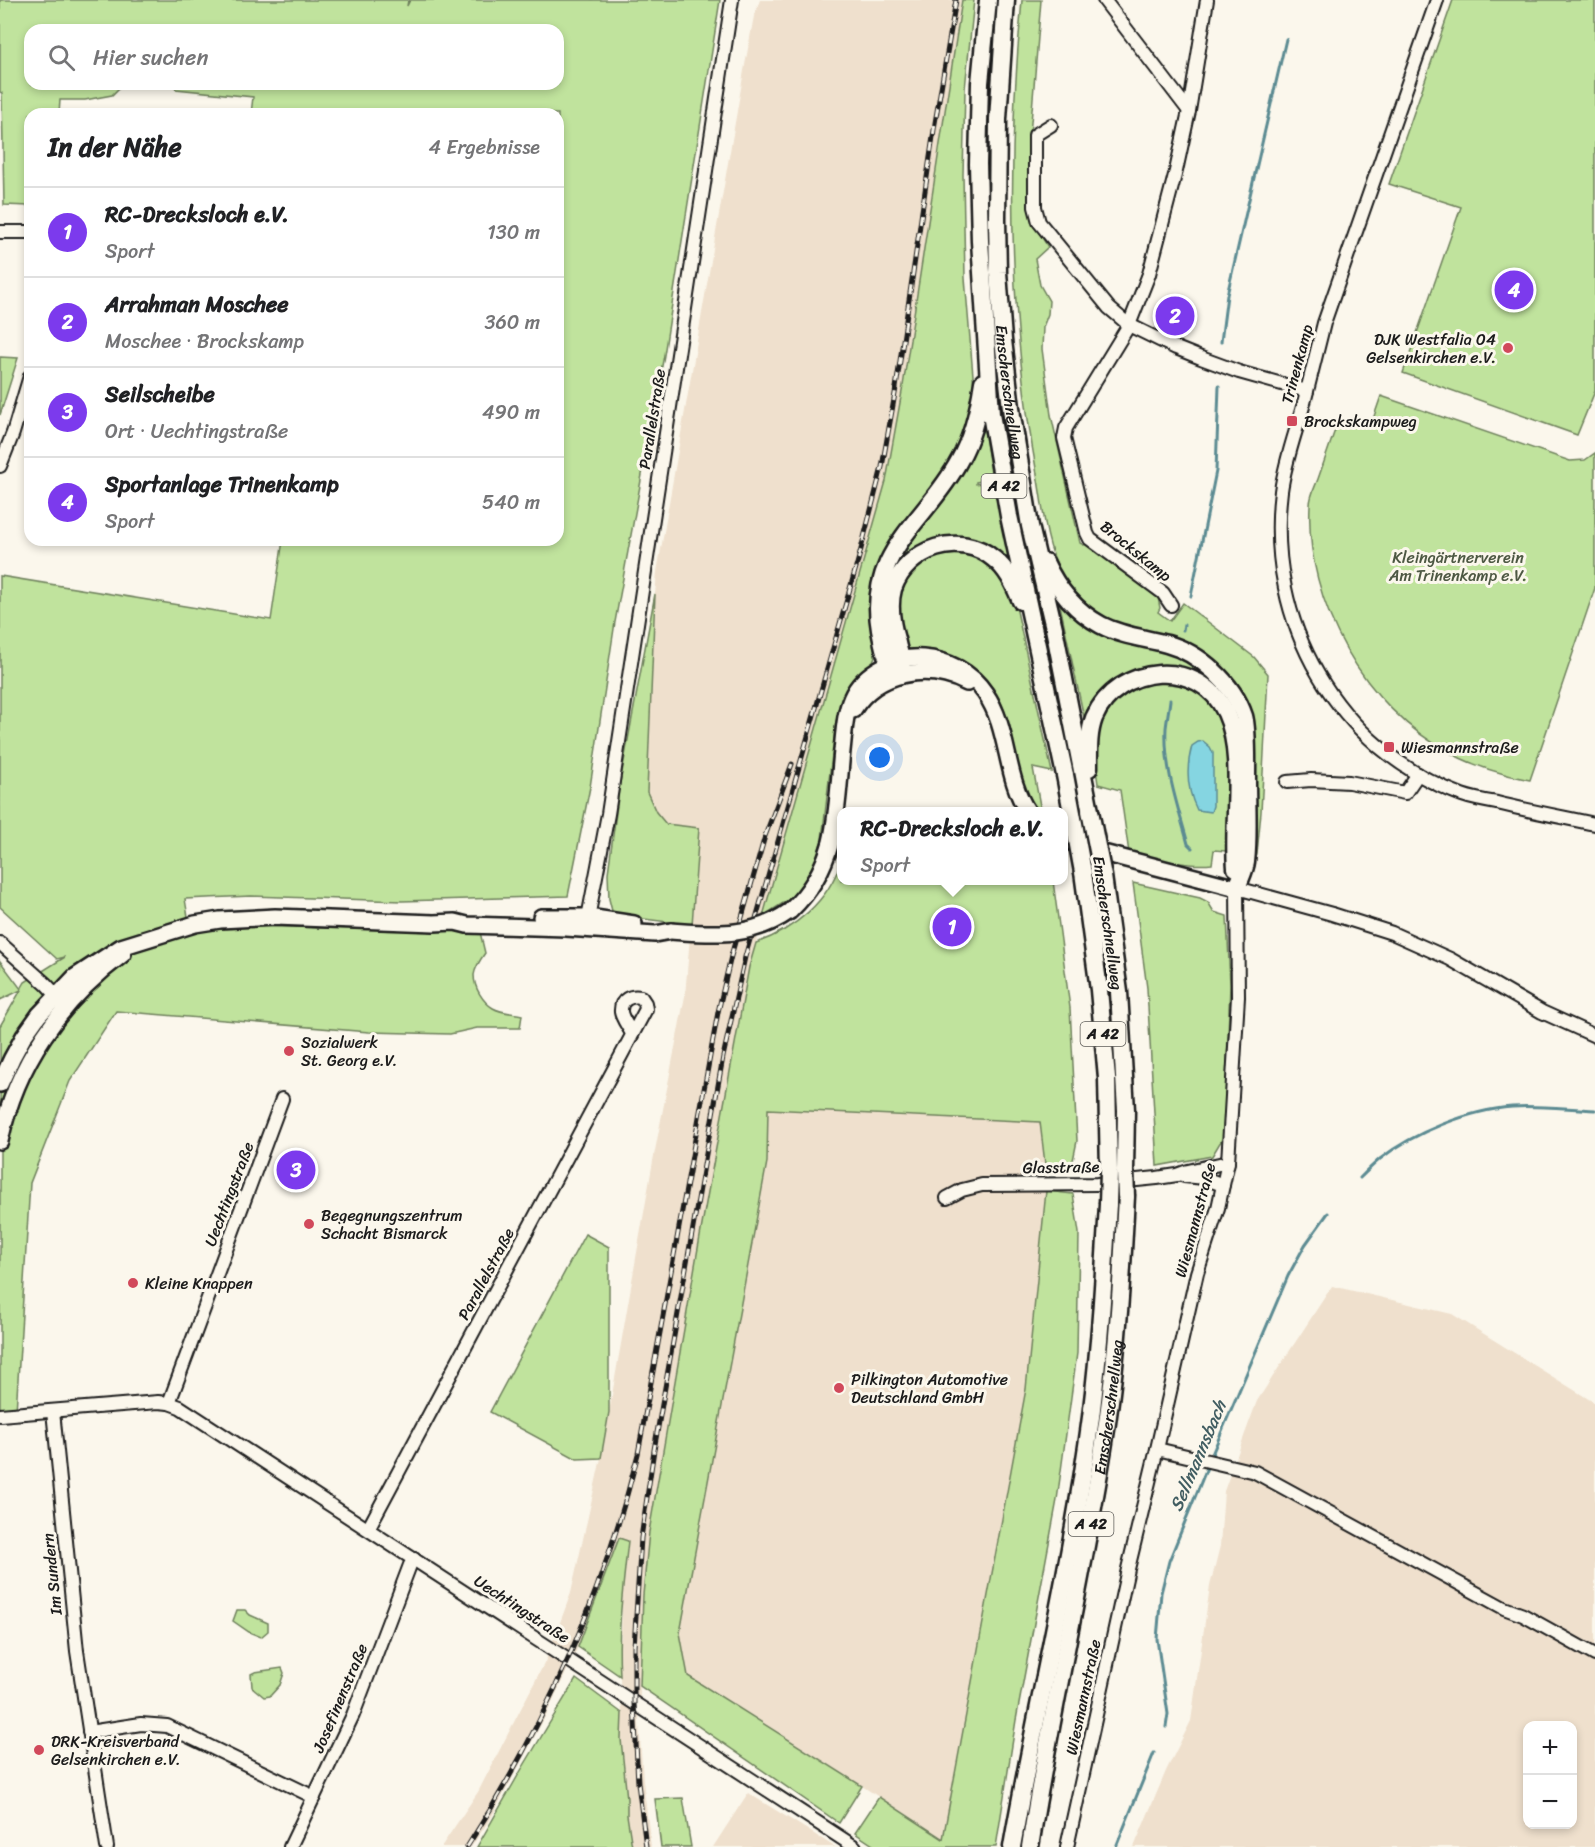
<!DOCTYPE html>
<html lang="de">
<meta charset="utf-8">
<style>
body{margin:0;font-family:Sriracha,sans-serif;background:#f6f6f6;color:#202124}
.controls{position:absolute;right:18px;bottom:18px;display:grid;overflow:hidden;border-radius:12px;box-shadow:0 3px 9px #0003}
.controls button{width:54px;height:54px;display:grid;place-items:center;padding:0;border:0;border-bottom:2px solid #e0e0e0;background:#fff;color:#202124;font:30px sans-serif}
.you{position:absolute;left:880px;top:758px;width:21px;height:21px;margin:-15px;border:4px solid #fff;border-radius:50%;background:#1a73e8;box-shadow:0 0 0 9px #1a73e833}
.badge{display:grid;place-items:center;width:39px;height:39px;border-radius:50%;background:#7c3aed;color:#fff;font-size:20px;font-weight:700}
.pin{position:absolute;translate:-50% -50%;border:3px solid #fff;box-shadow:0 2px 6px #0006}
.popup{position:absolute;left:837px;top:807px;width:231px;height:78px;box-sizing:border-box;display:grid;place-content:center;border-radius:12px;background:#fff;filter:drop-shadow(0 2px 4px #0005);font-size:20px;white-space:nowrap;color:#757577}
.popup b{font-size:22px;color:#202124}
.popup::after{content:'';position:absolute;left:50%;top:100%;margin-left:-12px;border:12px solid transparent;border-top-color:#fff}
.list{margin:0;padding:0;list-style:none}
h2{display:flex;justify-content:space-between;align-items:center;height:78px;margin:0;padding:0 24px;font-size:26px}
h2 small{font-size:20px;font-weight:400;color:#757577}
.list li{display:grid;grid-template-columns:39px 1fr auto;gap:18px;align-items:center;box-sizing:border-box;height:90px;padding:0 24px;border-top:2px solid #e0e0e0}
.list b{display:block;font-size:22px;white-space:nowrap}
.list p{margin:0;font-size:20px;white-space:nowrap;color:#757577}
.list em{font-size:20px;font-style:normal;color:#757577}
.icon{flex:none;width:33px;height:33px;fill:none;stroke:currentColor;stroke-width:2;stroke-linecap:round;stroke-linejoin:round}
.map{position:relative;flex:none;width:1595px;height:1847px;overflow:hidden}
.search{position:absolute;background:#fff;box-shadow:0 3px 9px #0003;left:24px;top:24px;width:540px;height:66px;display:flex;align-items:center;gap:15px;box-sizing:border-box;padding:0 21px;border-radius:18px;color:#757577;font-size:22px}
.panel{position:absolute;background:#fff;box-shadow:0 3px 9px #0003;left:24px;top:108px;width:540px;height:438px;border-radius:18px}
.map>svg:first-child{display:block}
</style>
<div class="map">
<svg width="1595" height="1847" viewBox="0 0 1595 1847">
<rect width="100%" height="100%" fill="#fbf7ec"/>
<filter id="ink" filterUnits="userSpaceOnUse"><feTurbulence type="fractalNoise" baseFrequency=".0167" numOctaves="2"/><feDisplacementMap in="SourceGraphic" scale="12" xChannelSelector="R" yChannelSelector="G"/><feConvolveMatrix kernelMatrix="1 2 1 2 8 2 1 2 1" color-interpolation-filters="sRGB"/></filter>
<g filter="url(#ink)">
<g fill="#efe0cd" fill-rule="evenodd">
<polygon points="760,0 962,0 903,386 886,481 749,967 702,1225 649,1532 643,1595 639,1722 643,1781 651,1847 632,1847 627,1815 627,1799 621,1732 622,1713 618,1644 621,1638 622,1598 619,1538 578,1647 547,1713 491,1818 471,1847 441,1847 478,1792 546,1660 571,1593 601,1458 653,1161 685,996 699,828 666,824 656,812 647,792 655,594 657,572 745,65 754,16"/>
<polygon points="768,1108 1040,1122 1046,1172 1046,1191 1026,1389 943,1839 862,1786 688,1676 680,1633 767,1162"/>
<path d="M1332 1286 1452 1314 1595 1403V1847H1134L1166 1771 1191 1721 1210 1586 1220 1546 1224 1491 1257 1401ZM1528 1726H1572V1824H1528Z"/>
<polygon points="748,1793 835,1847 713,1847"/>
</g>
<g fill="#c0e39d" stroke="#6e805c" stroke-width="1.5">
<path d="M0 0H408L407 6 410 0H720L664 355 615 622 590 787 568 896 402 901 251 896 185 899 190 929 219 925 480 932 485 953C480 960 475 967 474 975 474 988 483 1002 493 1008 501 1013 513 1013 522 1015L520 1028H477L450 1034 369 1032 116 1011 70 1081 30 1183 16 1412 0 1413V1026L21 990 0 1000V961L21 989 25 982 65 957 57 959 0 907V576L271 620 283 540H558V114H251L253 97 176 89 173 84H558V30H30V84H123L112 95 85 100H60L59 114H30V206L4 205 2 93 0 92Z"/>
<polygon points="962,0 974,0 965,89 963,175 965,278 974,388 970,414 957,451 942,476 890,542 876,571 872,628 875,656 872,664 848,691 836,721 822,839 813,869 805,884 788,900 763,916 886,481 903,386"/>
<path d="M1022 0H1041L1030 135 1035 226 1048 247 1035 259 1040 285 1049 301 1048 314 1043 327 1042 349 1051 415 1080 543 1084 545 1086 543 1158 597 1160 608 1158 612 1170 621 1183 603 1254 657 1268 674 1261 812 1257 854 1253 869 1255 732 1249 709 1239 690 1128 627C1099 616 1074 600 1060 571 1045 542 1043 506 1037 474 1008 318 1007 158 1022 0Z"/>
<polygon points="1453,0 1595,0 1595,391 1577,435 1403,373 1461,207 1389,184"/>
<polygon points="0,357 18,358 0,415"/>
<path d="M1381 396 1570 461 1585 460 1595 453V588L1530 780C1503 775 1477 767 1452 754 1365 709 1305 603 1310 505 1310 496 1315 487 1318 479 1325 459 1332 439 1339 418L1370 428Z"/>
<polygon points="983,424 991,473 988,473 989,480 976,482 976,484 990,482 991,494 996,494 1010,567 961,539 889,580 894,566"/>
<path d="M967 551 996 568 1012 594 1017 611 1052 772 1033 768 1041 811H1039C1009 779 1018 732 998 696 987 675 964 659 940 654 929 652 914 655 905 646 899 640 900 628 899 620 897 605 897 589 906 575 909 571 916 567 920 564 925 560 930 555 935 554 945 551 957 552 967 551Z"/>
<polygon points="655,594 647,792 656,812 666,824 699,828 692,925 620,916 612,911 609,899 608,873 620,783"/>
<path d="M1058 596 1171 653C1204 666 1215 681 1234 708L1222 697 1143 671 1086 727Z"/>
<path d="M1144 681H1179L1207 697 1223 718 1229 752 1226 851 1214 850 1212 864C1189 867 1152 858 1129 853L1120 790 1098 784 1094 755 1097 727 1111 700Z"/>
<path d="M841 861V880L1053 881 1070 1008 1077 1141 1071 1170 1046 1172 1040 1122 768 1109 767 1162 680 1633 688 1676 862 1786 839 1823 640 1686 643 1595 649 1532 702 1225 749 967 756 943C794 930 829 901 841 861Z"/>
<polygon points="1133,883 1200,898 1208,902 1214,912 1227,916 1230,985 1224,1136 1212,1156 1157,1166 1147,988"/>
<polygon points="1046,1191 1073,1194 1079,1233 1077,1353 1057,1500 1016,1720 996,1847 876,1847 855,1833 879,1797 943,1839 1026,1389"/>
<polygon points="585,1234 609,1247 609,1412 601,1458 577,1459 490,1412"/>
<path d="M619 1538 628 1541C623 1586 617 1632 620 1676L578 1647Z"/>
<polygon points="237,1610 245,1610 250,1615 268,1623 268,1631 261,1637 249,1632 233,1621"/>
<polygon points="282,1668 284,1673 280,1685 270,1696 264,1697 252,1687 251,1674 255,1672"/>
<polygon points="576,1679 622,1713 621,1739 627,1799 627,1815 632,1847 477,1847 520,1772"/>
<polygon points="683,1798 691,1847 661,1847 655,1799"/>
</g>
<path fill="#85d5e1" stroke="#5b8b92" stroke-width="1.5" d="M1203 741 1210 747 1213 753V806L1211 812 1197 810C1187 790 1186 767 1192 746L1198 742Z"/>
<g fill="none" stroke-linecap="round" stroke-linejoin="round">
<g stroke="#5b8b92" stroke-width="3">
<polyline points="1221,342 1227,295 1286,39"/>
<polyline points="1191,596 1216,471 1219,386"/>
<polyline points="1183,630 1184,625"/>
<path d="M1170 700C1169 709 1167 719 1166 728 1164 768 1178 807 1188 844L1192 848"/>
<path d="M1360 1178C1366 1172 1373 1165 1380 1159 1413 1133 1469 1110 1512 1107 1539 1105 1568 1109 1595 1110"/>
<polyline points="1210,1459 1288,1276 1305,1245 1328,1213"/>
<polyline points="1166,1727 1168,1714 1157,1639 1161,1593 1169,1561 1208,1465"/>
<polyline points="1116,1847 1154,1753"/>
</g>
<defs>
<g id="minor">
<polyline points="1104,0 1189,111"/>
<path d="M1437 0 1324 323C1317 350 1311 376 1304 403 1296 432 1285 461 1281 491 1265 622 1336 748 1462 795 1473 799 1485 801 1497 803 1529 811 1562 817 1595 824"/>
<polyline points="1051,125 1035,135 1035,207 1039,222 1109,308 1129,325 1176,348 1201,358 1239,372 1307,391"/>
<polyline points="0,232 30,232"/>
<polyline points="0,466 13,433 30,376"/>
<polyline points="1171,605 1163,593 1090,539 1087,533 1064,438 1066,428 1129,325 1149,274 1176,171 1189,111 1207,0"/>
<polyline points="1287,782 1311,780 1349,782 1405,793 1418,774"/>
<polyline points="587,923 608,814 732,0"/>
<polyline points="0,943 46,984 62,1001"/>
<polyline points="1184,1176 1204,1178 1223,1185"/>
<polyline points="947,1198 962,1190 982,1185 1097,1184 1157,1178 1177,1175 1188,1171 1228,1162"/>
<polyline points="169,1403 282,1099"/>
<polyline points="53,1411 77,1651 107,1847"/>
<polyline points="0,1415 158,1402 169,1403 180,1407 855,1847"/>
<polyline points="1157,1449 1255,1472 1504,1608 1523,1615 1595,1655"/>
<path d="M368 1529 646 1009 645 1003 641 997C631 995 620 999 621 1012 622 1019 629 1027 632 1034"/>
<polyline points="89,1732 141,1724 167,1726 314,1797"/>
<polyline points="290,1847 353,1715 410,1565 414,1559"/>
<polyline points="1067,1847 1128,1569 1157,1449 1197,1273 1218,1208 1228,1162 1238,997 1237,888 1332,914 1392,933 1450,959 1542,1012 1595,1036"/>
</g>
<g id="major">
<path d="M853 710C877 671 928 663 967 683"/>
<polyline points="1063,839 1088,849 1237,888"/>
<path d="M790 911C811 891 823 870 831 842 838 813 839 781 842 751 846 714 845 686 884 666 896 660 910 657 923 658 948 660 971 672 985 693 1010 729 1004 776 1028 812"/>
<polyline points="541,917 588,917 634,924"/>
<polyline points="0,1084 12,1058 24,1036 39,1015 75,977 121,947 195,924 220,920 275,917 434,923 455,922 467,925 566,928 655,934 671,931"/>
<path d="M0 1141C16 1064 60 1001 123 954"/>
</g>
<g id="highway">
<polyline points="988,0 980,83 978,164 980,241 991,414 1009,516 1065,775"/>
<path id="s1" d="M1006 0 998 119 997 220 998 272 1003 340 1012 416 1030 526 1054 628 1090 811"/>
<path d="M1045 562C1057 588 1075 611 1101 625 1122 636 1145 638 1167 644 1200 653 1233 683 1244 716 1248 730 1247 764 1247 780 1247 806 1249 836 1246 862 1245 870 1240 879 1237 888"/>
<path d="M900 675C885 660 884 650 880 630 866 551 927 521 959 461 973 437 979 409 983 382"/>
<path d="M900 675C901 670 902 665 901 661 901 655 898 649 897 643 892 626 888 607 893 589 907 548 960 530 994 559 1008 570 1014 585 1021 601"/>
<path d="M1089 768C1089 751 1088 734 1094 718 1117 664 1200 656 1226 713 1245 754 1232 821 1236 868"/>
<polyline points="1083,872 1099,990 1107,1078 1109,1172"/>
<polyline points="1103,876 1119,992 1126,1110 1125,1171"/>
<path d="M1012 1847C1037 1703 1072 1562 1091 1417 1100 1346 1104 1275 1108 1204"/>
<path id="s2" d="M1030 1847C1052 1705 1086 1565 1107 1423 1118 1348 1122 1272 1126 1196"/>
</g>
</defs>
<use href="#minor" stroke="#1c1c1c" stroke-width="16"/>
<use href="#major" stroke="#1c1c1c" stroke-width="20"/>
<use href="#highway" stroke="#1c1c1c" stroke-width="21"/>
<use href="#minor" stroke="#fbf7ec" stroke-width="12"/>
<use href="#major" stroke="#fbf7ec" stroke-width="15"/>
<use href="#highway" stroke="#fbf7ec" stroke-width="16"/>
<defs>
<g id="rail">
<path d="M467 1847C545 1726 603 1593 638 1454L718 1012 731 956 765 836 792 764"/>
<polyline points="646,1847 638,1783 634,1703 634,1647 641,1538 654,1450 723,1057 745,957 859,557 882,467 896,388 935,123 956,0"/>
</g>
</defs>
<use href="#rail" stroke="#1c1c1c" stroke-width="5"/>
<use href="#rail" stroke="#fbf7ec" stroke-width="3" stroke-dasharray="9" stroke-linecap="butt"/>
<defs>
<path id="major-bridge" d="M671 931C715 934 752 938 790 911"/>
<g id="highway-bridge">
<polyline points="1065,775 1083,872"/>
<polyline points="1090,811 1103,876"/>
<polyline points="1125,1171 1126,1196"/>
<polyline points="1108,1204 1109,1172"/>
</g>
</defs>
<use href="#major-bridge" stroke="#1c1c1c" stroke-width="20" stroke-linecap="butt"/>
<use href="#highway-bridge" stroke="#1c1c1c" stroke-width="21" stroke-linecap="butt"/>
<use href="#major-bridge" stroke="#fbf7ec" stroke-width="15"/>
<use href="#highway-bridge" stroke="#fbf7ec" stroke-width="16"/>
</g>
</g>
<g fill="#d1495b" stroke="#fbf7ec" stroke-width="2">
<circle cx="1508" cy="348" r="6"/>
<rect x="1286" y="415" width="12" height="12" rx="3"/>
<rect x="1383" y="741" width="12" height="12" rx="3"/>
<circle cx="289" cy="1051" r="6"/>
<circle cx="309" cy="1224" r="6"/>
<circle cx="133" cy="1283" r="6"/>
<circle cx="839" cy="1388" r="6"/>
<circle cx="39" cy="1750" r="6"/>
</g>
<g text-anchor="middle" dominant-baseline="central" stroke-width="6" stroke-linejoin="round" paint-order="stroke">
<g fill="#fbf7ec" stroke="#5f5e5a" stroke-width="1.5">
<rect x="981.5" y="474" width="45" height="24" rx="4.5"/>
<rect x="1080.5" y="1022" width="45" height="24" rx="4.5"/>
<rect x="1068.5" y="1512" width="45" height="24" rx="4.5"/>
</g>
<g font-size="15" font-weight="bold" fill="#1c1c1c">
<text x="1004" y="486">A 42</text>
<text x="1103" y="1034">A 42</text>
<text x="1091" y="1524">A 42</text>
</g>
<g font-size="16" fill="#1c1c1c" stroke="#fbf7ec" text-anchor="start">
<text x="1496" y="339" text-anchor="end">DJK Westfalia 04<tspan x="1496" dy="18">Gelsenkirchen e.V.</tspan></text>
<text x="1304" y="421">Brockskampweg</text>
<text x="1401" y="747">Wiesmannstraße</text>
<text x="301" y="1042">Sozialwerk<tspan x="301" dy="18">St. Georg e.V.</tspan></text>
<text x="321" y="1215">Begegnungszentrum<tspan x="321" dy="18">Schacht Bismarck</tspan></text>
<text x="145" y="1283">Kleine Knappen</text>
<text x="851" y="1379">Pilkington Automotive<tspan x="851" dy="18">Deutschland GmbH</tspan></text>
<text x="51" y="1741">DRK-Kreisverband<tspan x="51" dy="18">Gelsenkirchen e.V.</tspan></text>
</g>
<g font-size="16" fill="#1c1c1c" stroke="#fbf7ec">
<text transform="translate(1297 364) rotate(-75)">Trinenkamp</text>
<text stroke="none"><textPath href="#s1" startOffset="393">Emscherschnellweg</textPath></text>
<text transform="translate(652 419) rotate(-81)">Parallelstraße</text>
<text transform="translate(1136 551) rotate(39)">Brockskamp</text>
<text transform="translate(1108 923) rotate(82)">Emscherschnellweg</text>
<text transform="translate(1061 1167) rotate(-1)">Glasstraße</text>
<text transform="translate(229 1194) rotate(-69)">Uechtingstraße</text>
<text transform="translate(1195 1220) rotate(-75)">Wiesmannstraße</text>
<text transform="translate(486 1274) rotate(-62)">Parallelstraße</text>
<text stroke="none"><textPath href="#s2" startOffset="447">Emscherschnellweg</textPath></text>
<text transform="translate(52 1574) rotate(-96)">Im Sundern</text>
<text transform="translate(522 1609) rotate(33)">Uechtingstraße</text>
<text transform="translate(1083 1697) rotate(-78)">Wiesmannstraße</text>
<text transform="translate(340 1698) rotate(-67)">Josefinenstraße</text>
</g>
<g font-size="16" fill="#4d5843" stroke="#fbf7ec">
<text x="1458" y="557">Kleingärtnerverein<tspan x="1458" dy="18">Am Trinenkamp e.V.</tspan></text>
</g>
<g font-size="18" font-style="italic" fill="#415d61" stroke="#fbf7ec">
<text transform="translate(1198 1456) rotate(-67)">Sellmannsbach</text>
</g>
</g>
</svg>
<div class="controls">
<button>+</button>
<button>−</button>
</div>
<div class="you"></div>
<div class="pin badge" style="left:952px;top:927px">1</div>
<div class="popup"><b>RC-Drecksloch e.V.</b>Sport</div>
<div class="pin badge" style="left:1175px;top:316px">2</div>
<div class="pin badge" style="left:296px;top:1170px">3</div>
<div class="pin badge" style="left:1514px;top:290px">4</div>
<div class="search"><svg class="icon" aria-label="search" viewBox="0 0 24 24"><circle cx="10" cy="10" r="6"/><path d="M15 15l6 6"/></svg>Hier suchen</div>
<section class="panel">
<h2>In der Nähe<small>4 Ergebnisse</small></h2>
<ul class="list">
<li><span class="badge">1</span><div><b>RC-Drecksloch e.V.</b><p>Sport</p></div><em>130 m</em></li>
<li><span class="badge">2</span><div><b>Arrahman Moschee</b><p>Moschee · Brockskamp</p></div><em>360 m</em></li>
<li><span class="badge">3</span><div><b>Seilscheibe</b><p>Ort · Uechtingstraße</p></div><em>490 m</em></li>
<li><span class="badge">4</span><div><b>Sportanlage Trinenkamp</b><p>Sport</p></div><em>540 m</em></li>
</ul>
</section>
</div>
